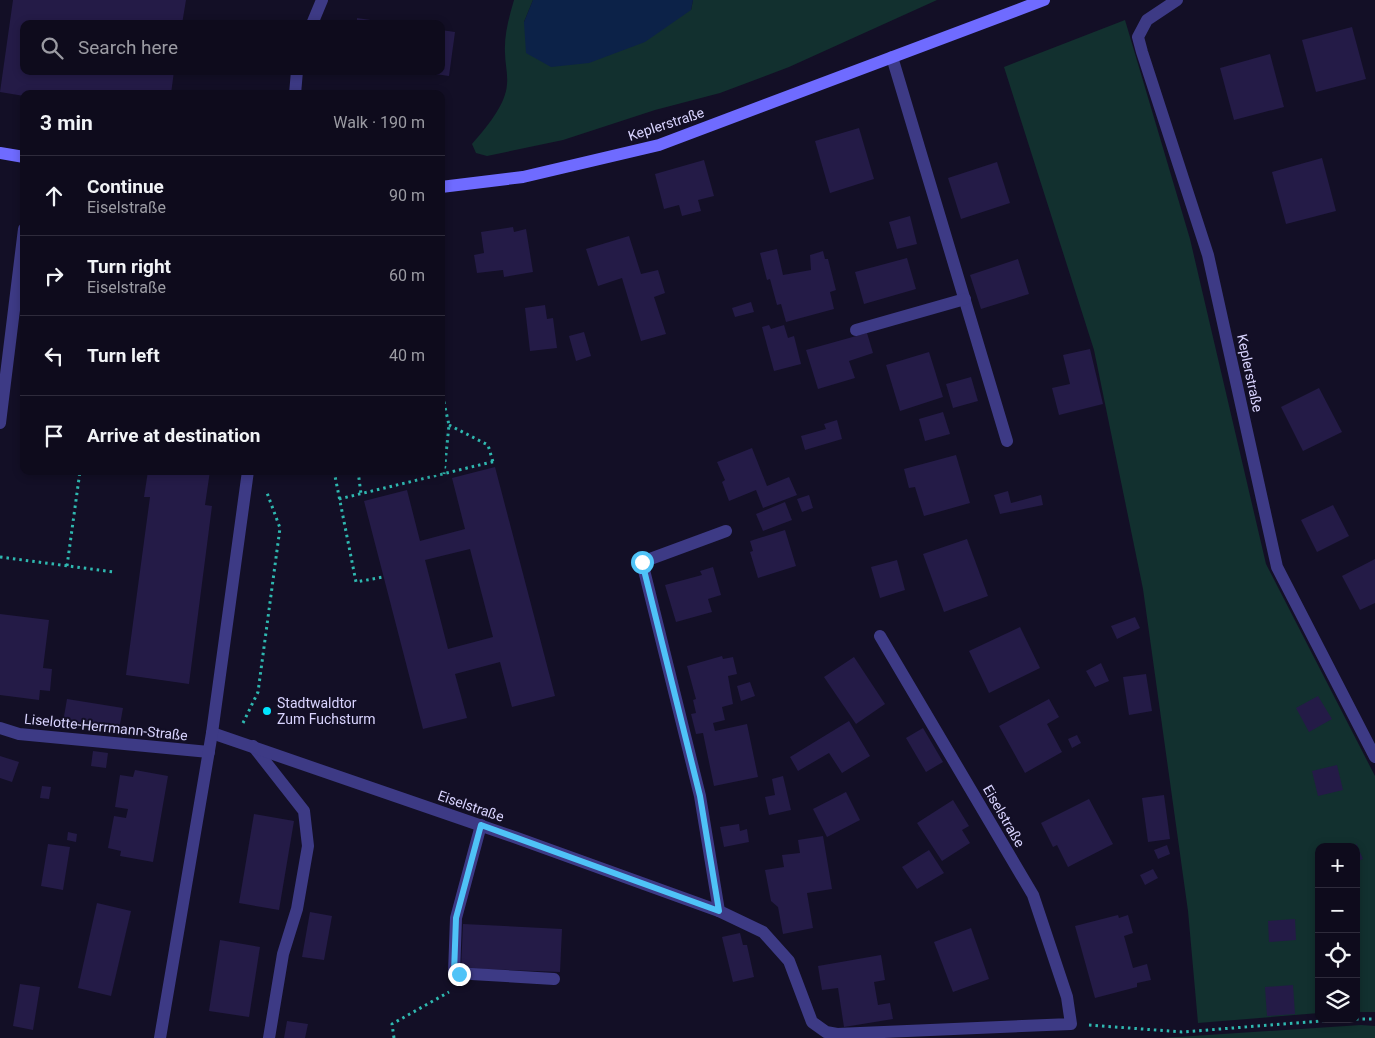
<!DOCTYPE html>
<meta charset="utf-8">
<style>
body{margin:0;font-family:Roboto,sans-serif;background:#1c1929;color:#f1f3f6}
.controls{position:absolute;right:15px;bottom:15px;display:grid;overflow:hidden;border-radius:10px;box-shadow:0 2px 8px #0003}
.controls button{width:45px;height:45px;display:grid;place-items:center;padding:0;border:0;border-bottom:1px solid #2e2b3b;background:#0e0b1c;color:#f1f3f6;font:25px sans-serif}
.stop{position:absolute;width:15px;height:15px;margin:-11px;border:4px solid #4fc3f7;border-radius:50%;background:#fff}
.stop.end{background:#4fc3f7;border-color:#fff;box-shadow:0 1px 5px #0008}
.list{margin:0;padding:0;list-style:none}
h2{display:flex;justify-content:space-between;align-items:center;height:65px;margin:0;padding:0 20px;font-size:21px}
h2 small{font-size:16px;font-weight:400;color:#9b9ba3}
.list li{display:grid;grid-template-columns:32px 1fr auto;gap:15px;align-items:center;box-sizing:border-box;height:80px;padding:0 20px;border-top:1px solid #2e2b3b}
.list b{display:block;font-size:19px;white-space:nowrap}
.list p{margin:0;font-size:16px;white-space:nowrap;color:#9b9ba3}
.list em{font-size:16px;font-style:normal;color:#9b9ba3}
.icon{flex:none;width:28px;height:28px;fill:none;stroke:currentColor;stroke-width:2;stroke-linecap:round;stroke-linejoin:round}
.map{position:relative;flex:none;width:1375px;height:1038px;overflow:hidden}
.search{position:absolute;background:#0e0b1c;box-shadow:0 2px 8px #0003;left:20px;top:20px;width:425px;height:55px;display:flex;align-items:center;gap:12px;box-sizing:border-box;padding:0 18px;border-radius:10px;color:#9b9ba3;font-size:19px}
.panel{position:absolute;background:#0e0b1c;box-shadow:0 2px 8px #0003;left:20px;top:90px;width:425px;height:385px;border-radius:10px}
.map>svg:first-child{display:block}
</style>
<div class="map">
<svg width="1375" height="1038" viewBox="0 0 1375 1038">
<rect width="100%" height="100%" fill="#130f26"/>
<g fill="#12302f">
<path d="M514 0H533L524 22 691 10 693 0H937L789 67 720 93 655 110 563 140 487 156 476 153 472 144C485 129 506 105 507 84 508 74 505 63 505 53 504 35 509 17 514 0Z"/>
<polygon points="1125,20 1190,239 1266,564 1375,776 1375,1012 1356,1012 1356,847 1319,847 1319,1013 1198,1023 1188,911 1143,589 1094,350 1004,67"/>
<polygon points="1361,1025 1375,1026 1375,1038 1162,1038"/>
</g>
<polygon fill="#0c2248" points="533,0 693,0 691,10 645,42 589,63 551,67 526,53 524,22"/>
<g fill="#241b47" fill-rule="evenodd">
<polygon points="13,0 186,0 182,24 24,24 24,71 174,71 171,94 24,94 24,96 0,92"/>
<polygon points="357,18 391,23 391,24 357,24"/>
<polygon points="1352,27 1366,79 1316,92 1302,40"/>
<polygon points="441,30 455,32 449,76 421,72 441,71"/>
<polygon points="1270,54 1284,107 1234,120 1220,68"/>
<polygon points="859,128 874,179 830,193 815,141"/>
<polygon points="1322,158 1336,211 1286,224 1272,172"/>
<polygon points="704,160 714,196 698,200 701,211 682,216 679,205 664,209 655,174"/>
<polygon points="997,162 1010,203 961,219 948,178"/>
<polygon points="910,216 917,244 897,249 889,222"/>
<polygon points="513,227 514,232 526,229 533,272 504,277 503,270 477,273 474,255 484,253 481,232"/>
<polygon points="629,236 641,274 658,270 665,293 654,297 666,334 641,341 622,278 598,286 586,249"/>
<polygon points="777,249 783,275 811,270 810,255 823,251 825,259 828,259 836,290 830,292 834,309 786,322 781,304 777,305 770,279 767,280 760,253"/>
<polygon points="907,258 916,289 864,304 855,272"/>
<polygon points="1018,259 1029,294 981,309 970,275"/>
<polygon points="751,302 754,312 735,317 732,308"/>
<polygon points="545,305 547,319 553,318 557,348 530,351 525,308"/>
<polygon points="769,325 771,329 784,325 788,338 794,336 801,364 774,371 762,327"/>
<polygon points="584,332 591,356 576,361 569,336"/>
<polygon points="867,333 873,353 849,361 855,378 818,389 806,350"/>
<polygon points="1090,349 1103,404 1059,415 1052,388 1070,384 1063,355"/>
<polygon points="929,352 943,397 900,411 886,365"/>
<polygon points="971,377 978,401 953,408 946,384"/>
<polygon points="1319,388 1342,432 1303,451 1281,407"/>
<polygon points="943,412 950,434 925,441 919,419"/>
<polygon points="837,420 842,439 805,450 801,436 826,429 824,424"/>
<polygon points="752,448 767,486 789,477 797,495 763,508 756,490 729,501 722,482 725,480 717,462"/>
<polygon points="956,455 970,503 924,516 915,487 909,488 904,469"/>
<path d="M495 467 555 696 512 707 500 662 455 674 467 718 423 729 364 501 407 490 420 541 465 529 452 478ZM470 549 493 637 448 649 425 560Z"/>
<polygon points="148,471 210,471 205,505 212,506 189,684 126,675 150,497 144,497"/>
<polygon points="1008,491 1011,503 1041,495 1043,505 1000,514 994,495"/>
<polygon points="809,495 813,508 802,512 797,499"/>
<polygon points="785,502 792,520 763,531 756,514"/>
<polygon points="1333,505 1349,536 1317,552 1301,520"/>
<polygon points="785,530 796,566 758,578 750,552 753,551 750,541"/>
<polygon points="967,539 988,596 944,612 923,554"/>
<polygon points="1375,559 1375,603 1360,610 1342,576"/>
<polygon points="897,560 905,590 880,598 871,567"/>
<polygon points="713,567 721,595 708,599 712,612 676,622 665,585 702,575 700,571"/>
<polygon points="0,614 49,620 43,668 52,669 50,691 40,690 39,700 0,695"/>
<polygon points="1135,617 1140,628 1117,639 1111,626"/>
<polygon points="1020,627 1040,668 989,693 969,651"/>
<polygon points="722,656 723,659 733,657 737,674 728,676 733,704 722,707 725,720 713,723 715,731 747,724 758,777 714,786 703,733 696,734 691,714 696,713 693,700 696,699 687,666"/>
<polygon points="854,657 885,704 856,724 824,677"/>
<polygon points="1101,663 1109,681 1095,687 1086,671"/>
<polygon points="1146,674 1152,711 1129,715 1123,677"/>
<polygon points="750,682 755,696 741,701 737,686"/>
<polygon points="1318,696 1332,719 1309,732 1296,708"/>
<polygon points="67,699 123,708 119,730 63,722"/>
<polygon points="1049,699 1059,717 1047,724 1062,752 1025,773 999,726"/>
<polygon points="849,721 870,756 842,773 829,753 798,771 790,757"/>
<polygon points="923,728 943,762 926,772 906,738"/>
<polygon points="1077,735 1081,743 1072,748 1068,739"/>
<polygon points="93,751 108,753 106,768 91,766"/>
<polygon points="0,756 19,762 12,782 0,778"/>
<polygon points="1337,765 1343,790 1318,796 1312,771"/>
<polygon points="135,770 168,776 153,862 120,856 121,851 108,848 114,816 126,818 128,809 115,807 120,775 133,777"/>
<polygon points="783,776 791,810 769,815 765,797 775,795 772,779"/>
<polygon points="42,786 51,787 49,799 40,798"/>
<polygon points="846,792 860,820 827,837 813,809"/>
<polygon points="1164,795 1170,839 1148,842 1142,798"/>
<polygon points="1089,799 1113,844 1068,867 1057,845 1053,847 1041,823"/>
<polygon points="953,800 969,826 962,830 970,843 942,861 917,823"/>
<polygon points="254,814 294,821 279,910 239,903"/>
<polygon points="739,824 740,831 747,829 749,842 724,847 720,827"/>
<polygon points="68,832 77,834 76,842 67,840"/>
<polygon points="823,836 832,889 807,893 813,928 783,934 778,907 771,901 765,870 784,867 782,855 800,853 798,840"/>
<polygon points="1356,843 1363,859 1356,862"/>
<polygon points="48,844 70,847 63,890 41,886"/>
<polygon points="1167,845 1170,854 1158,859 1154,850"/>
<polygon points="929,850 944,873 917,889 902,867"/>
<polygon points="1153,869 1158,878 1145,885 1140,875"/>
<polygon points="97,903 131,911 111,996 78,988"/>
<polygon points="310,912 332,916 324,960 302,957"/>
<polygon points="1118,915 1119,918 1128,915 1133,933 1124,936 1133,968 1147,964 1151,980 1137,983 1137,987 1095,998 1075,926"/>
<polygon points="1295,919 1296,940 1269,942 1268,921"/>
<polygon points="463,924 562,929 560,972 461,968"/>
<polygon points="971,928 989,979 953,992 934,942"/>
<polygon points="740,933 743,945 747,945 754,977 733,982 722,937"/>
<polygon points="220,940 260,947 249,1017 209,1011"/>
<polygon points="881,955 885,980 874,982 878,1005 890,1003 893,1019 844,1027 838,988 822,990 818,966"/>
<polygon points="20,984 40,987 33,1030 13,1026"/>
<polygon points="1293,985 1295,1014 1267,1016 1265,987"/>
<polygon points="287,1021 308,1024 305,1038 284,1038"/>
</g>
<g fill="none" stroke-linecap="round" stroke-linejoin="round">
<g stroke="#2fb8b0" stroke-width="3" stroke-dasharray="2.5 4" stroke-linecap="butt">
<polyline points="441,334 441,337"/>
<polyline points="441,389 449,425 444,474"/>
<polyline points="449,425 488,445 493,462"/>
<polyline points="334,471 356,582 383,577"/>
<polyline points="358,471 361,494"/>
<polyline points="339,499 496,461"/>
<polyline points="0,557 114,572"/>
<polyline points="67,566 80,471"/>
<polyline points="243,723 258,692 280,528 266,490"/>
<polyline points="1356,1019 1375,1019"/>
<polyline points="1089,1025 1182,1032 1347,1019"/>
<polyline points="394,1038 392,1024 449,992"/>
</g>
<g stroke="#3d3a85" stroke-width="12">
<polyline points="1177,0 1147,20 1138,37 1142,52 1208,255 1277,567 1375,757"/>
<polyline points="892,57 1007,441"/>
<polyline points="856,330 965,299"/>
<polyline points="0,423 24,229"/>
<polyline points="253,746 304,811 308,846 297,909 283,954 269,1038"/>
<polyline points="481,825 456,918 454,973 554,979"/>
</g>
<g stroke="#3d3a85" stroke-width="12">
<polyline points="312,24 322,0"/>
<polyline points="295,94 297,71"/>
<polyline points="0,728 19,734 209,752"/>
<polyline points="212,733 517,838 719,911 763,932 789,961 812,1022 826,1032 837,1034 1071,1024 1067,997 1033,895 880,636"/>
<polyline points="719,911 700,796 642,562 726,531"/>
<polyline points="160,1038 212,733 248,471"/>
</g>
<g stroke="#6f6bff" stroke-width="12">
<polyline points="0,153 24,157"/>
<polyline points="441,187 523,177 659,145 1044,0"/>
</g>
</g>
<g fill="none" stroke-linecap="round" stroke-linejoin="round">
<polyline stroke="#4fc3f7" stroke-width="6" points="459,974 454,973 456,918 481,825 719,911 700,796 642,562"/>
</g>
<circle fill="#00e5ff" stroke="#130f26" stroke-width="2" cx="267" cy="711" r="5"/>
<g text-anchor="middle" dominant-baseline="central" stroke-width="4" stroke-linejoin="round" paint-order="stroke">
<g font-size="14" fill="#d9d4ff" stroke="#130f26">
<text transform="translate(666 124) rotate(-18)">Keplerstraße</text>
<text transform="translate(1250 373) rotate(78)">Keplerstraße</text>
<text transform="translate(106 727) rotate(6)">Liselotte-Herrmann-Straße</text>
<text transform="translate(471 806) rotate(19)">Eiselstraße</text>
<text transform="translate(1004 816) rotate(60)">Eiselstraße</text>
</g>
<g font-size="14" fill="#d9d4ff" stroke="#130f26" text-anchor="start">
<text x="277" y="703">Stadtwaldtor<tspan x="277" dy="16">Zum Fuchsturm</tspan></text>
</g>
</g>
</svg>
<div class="controls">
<button>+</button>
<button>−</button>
<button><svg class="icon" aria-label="locate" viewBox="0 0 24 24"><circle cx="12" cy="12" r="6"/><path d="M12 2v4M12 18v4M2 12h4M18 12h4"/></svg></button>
<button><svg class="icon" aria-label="layers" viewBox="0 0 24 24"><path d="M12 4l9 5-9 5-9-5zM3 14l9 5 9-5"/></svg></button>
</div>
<div class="stop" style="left:642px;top:562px"></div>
<div class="stop end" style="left:459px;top:974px"></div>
<div class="search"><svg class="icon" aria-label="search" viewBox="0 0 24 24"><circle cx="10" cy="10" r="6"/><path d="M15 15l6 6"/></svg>Search here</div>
<section class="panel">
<h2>3 min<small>Walk · 190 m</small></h2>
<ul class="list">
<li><svg class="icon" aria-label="ahead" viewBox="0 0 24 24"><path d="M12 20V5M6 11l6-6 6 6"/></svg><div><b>Continue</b><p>Eiselstraße</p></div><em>90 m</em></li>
<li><svg class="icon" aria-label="right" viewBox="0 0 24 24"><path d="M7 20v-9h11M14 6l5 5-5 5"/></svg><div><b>Turn right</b><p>Eiselstraße</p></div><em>60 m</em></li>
<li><svg class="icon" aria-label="left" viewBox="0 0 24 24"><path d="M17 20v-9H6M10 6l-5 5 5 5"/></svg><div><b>Turn left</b></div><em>40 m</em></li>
<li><svg class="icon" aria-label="arrive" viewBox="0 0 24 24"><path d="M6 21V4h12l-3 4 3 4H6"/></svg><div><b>Arrive at destination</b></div></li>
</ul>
</section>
</div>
